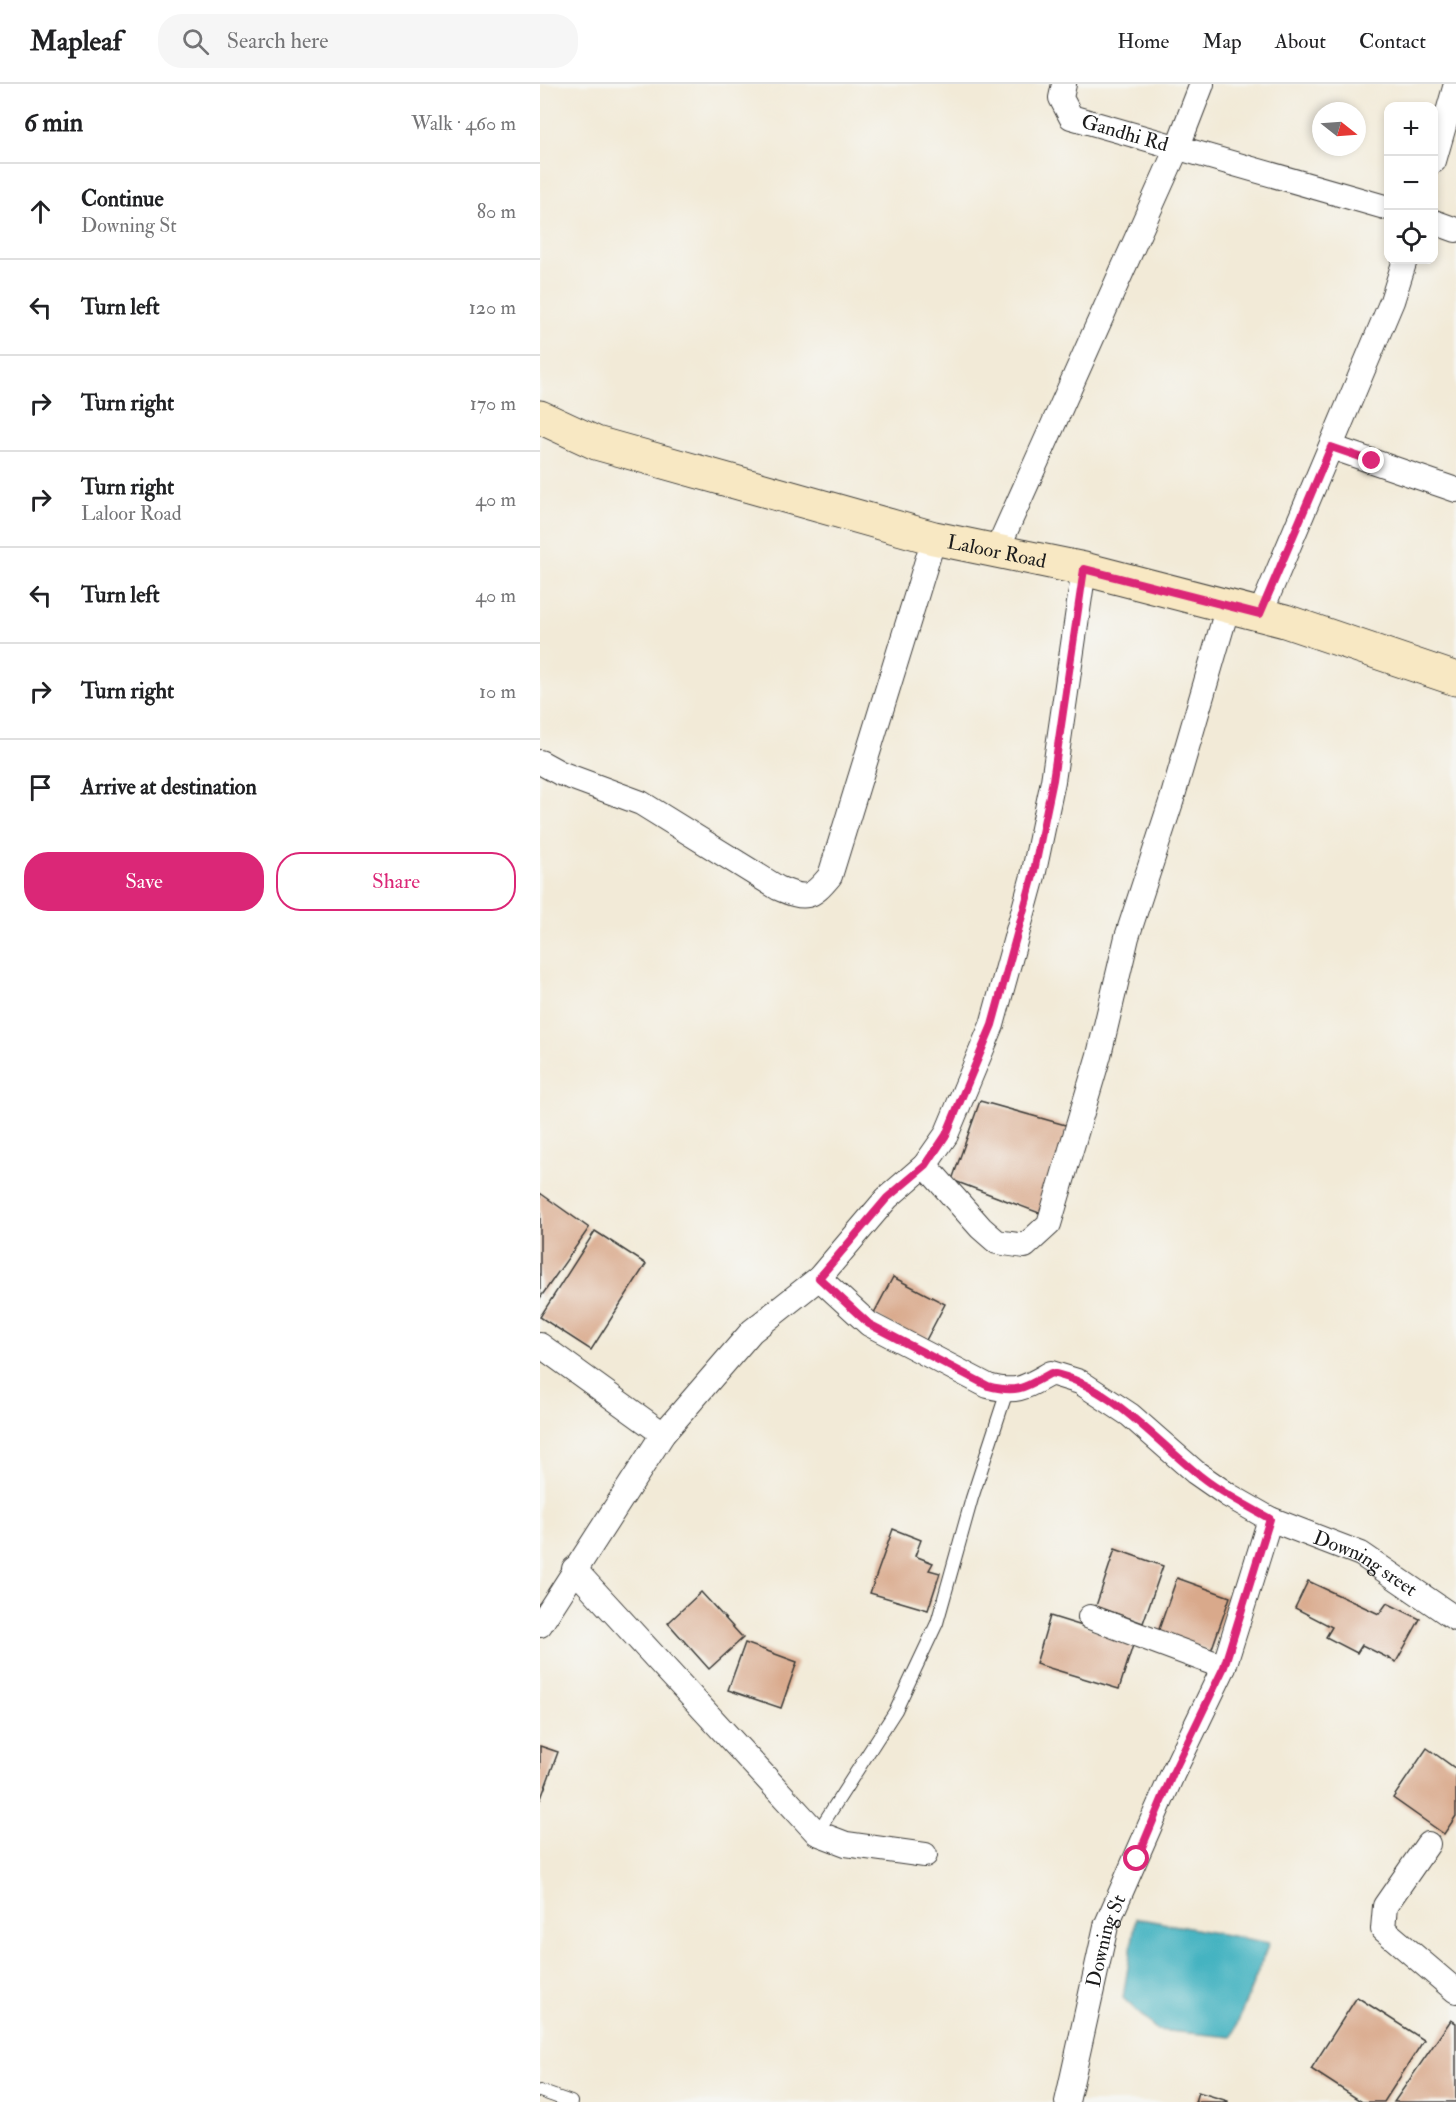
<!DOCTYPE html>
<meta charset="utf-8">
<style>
body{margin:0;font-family:"IM FELL Double Pica",serif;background:#f6f6f6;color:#202124}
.controls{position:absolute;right:18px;top:18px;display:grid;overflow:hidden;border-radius:12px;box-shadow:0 3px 9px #0003}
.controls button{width:54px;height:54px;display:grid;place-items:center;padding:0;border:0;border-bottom:2px solid #e0e0e0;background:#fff;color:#202124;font:30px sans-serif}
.compass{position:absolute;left:772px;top:18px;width:54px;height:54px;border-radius:50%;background:#fff;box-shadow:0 3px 9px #0003;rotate:107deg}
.stop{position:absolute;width:18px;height:18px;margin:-14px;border:4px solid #db2777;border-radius:50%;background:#fff}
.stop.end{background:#db2777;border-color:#fff;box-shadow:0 2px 6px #0008}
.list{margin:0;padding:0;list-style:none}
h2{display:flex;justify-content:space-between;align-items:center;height:78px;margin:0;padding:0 24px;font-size:26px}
h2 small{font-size:20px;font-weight:400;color:#757577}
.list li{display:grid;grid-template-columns:39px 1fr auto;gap:18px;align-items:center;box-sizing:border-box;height:96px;padding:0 24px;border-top:2px solid #e0e0e0}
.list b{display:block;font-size:22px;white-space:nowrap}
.list p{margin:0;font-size:20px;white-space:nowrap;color:#757577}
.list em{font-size:20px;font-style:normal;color:#757577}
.actions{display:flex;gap:12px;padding:18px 24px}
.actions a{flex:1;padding:14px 0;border:2px solid #db2777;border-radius:24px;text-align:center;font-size:21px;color:#db2777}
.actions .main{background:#db2777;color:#fff}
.icon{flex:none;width:33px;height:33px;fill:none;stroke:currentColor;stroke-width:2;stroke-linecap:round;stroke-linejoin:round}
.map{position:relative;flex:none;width:916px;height:2018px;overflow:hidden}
header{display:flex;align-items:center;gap:36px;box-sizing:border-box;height:84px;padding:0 30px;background:#fff;border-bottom:2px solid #e0e0e0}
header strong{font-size:28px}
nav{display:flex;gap:33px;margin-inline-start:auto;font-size:21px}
.search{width:420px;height:54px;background:#f6f6f6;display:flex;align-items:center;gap:15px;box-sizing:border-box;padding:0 21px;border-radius:24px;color:#757577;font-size:22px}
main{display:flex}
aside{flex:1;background:#fff}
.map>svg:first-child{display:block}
</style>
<header>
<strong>Mapleaf</strong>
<div class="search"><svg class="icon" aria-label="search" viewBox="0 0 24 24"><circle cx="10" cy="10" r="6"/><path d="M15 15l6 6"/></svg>Search here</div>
<nav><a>Home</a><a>Map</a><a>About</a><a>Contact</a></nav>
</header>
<main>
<aside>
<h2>6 min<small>Walk · 460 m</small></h2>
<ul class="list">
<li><svg class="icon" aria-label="ahead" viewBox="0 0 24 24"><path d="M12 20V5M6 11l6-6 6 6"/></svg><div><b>Continue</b><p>Downing St</p></div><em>80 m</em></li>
<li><svg class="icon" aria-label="left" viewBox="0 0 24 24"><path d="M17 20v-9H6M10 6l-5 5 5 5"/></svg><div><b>Turn left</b></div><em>120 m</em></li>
<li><svg class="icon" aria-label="right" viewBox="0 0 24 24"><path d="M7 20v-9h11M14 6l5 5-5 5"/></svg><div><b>Turn right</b></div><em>170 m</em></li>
<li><svg class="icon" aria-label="right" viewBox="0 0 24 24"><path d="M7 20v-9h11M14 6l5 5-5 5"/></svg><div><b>Turn right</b><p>Laloor Road</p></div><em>40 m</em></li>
<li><svg class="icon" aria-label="left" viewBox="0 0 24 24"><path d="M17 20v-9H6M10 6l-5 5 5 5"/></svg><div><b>Turn left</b></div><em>40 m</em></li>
<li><svg class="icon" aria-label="right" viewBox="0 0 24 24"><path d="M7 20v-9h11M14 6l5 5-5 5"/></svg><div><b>Turn right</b></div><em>10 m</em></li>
<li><svg class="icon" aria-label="arrive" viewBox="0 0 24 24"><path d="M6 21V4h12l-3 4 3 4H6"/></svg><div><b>Arrive at destination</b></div></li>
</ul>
<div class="actions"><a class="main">Save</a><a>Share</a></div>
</aside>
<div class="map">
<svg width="916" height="2018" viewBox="0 0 916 2018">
<rect width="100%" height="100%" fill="#f6f6f2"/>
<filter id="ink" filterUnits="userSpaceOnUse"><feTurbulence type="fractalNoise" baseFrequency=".0167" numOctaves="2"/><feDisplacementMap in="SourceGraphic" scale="12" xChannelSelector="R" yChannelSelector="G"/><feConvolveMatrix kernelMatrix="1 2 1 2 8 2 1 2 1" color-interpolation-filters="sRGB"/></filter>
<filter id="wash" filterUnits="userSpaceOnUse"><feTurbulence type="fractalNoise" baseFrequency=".008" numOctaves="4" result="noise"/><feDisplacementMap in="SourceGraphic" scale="24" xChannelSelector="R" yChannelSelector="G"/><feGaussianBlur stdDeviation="1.35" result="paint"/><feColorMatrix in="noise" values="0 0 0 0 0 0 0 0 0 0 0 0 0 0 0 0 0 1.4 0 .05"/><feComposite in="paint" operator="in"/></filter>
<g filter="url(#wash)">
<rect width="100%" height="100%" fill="#f2ead7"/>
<polygon fill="#45b3c1" stroke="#30686e" stroke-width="1.5" points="596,1834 729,1859 692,1953 617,1946 583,1914"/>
<g id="blocks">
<g fill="#d9a98b">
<polygon points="440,1017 529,1042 502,1130 412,1096"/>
<polygon points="0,1109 49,1144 0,1214"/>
<polygon points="55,1147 106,1180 51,1266 0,1233"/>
<polygon points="353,1193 405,1220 385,1258 333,1231"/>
<polygon points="353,1445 381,1456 375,1472 393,1479 389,1486 400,1489 388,1526 330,1509"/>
<polygon points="575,1465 623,1482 603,1539 556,1522"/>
<polygon points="637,1494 690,1513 671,1567 618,1548"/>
<polygon points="768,1497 839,1530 847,1519 880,1535 856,1578 822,1561 817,1569 786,1553 792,1543 755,1524"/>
<polygon points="161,1508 203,1554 169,1585 128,1539"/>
<polygon points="510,1532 594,1558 579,1605 496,1580"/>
<polygon points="205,1559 257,1578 241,1624 188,1606"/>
<polygon points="0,1662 18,1668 0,1717"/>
<polygon points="887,1664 916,1685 916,1732 904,1750 853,1714"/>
<polygon points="817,1913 884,1956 844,2018 822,2018 771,1985"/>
<polygon points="911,1936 916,1939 916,2018 854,2018"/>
<polygon points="658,2008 688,2017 688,2018 655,2018"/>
</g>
</g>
</g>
<g filter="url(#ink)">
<use href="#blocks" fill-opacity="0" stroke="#3c3b38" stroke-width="1.5"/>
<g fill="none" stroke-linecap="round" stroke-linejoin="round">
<defs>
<g id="lane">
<polyline points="277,1749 356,1626 397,1539 432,1414 467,1307"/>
<polyline points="0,2007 31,2018"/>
</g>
<g id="street">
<path id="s1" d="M524 0 521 14 531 33 848 124"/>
<polyline points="894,77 916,0"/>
<polyline points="894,138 916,146"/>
<polyline points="791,363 916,406"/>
<polyline points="457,466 638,62 662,0"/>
<polyline points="720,530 852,217 865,176"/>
<path d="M0 678 20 689 101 719 238 804C266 816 271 815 290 792L394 454"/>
<polyline points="385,1081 441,1144 457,1158 485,1162 509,1140 559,971 587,853 632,715 688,522"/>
<path id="s2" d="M279 1194 329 1240 448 1302C478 1310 486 1303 511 1289L540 1298 590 1331 655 1388 688 1411 730 1435 821 1470 916 1535"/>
<polyline points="0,1261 123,1350"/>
<polyline points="34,1485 277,1749 306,1760 385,1771"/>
<polyline points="550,1533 684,1583"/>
<polyline points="0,1541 123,1350 212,1247 279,1194 347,1114 385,1081 406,1051 452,941 493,792 513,697 544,485"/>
<polyline points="888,1760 845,1822 843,1845 916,1907"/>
<path id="s3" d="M527 2018 566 1842 633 1689 684 1583 730 1435"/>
</g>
<g id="secondary">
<path id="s4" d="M0 333 56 359 394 454 544 485 745 537 916 595"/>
</g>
</defs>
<use href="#lane" stroke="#3c3b38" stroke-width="14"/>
<use href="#street" stroke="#3c3b38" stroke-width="26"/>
<use href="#secondary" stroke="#3c3b38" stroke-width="35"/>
<use href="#lane" stroke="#fff" stroke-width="12"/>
<use href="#street" stroke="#fff" stroke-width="24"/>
<use href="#secondary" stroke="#f8e8c3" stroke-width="33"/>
</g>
</g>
<g fill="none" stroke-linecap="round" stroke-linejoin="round" filter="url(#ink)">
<path stroke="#db2777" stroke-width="8" d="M597 1775 633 1689 684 1583 730 1435C704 1420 676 1406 653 1386 610 1351 567 1300 511 1289 486 1303 478 1310 448 1302L329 1240 279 1194 347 1114 386 1081 406 1051 452 941 493 792 513 696 544 485 720 530 791 363 832 377"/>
</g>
<g text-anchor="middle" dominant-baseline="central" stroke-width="4.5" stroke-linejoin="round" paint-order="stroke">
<g font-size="20" fill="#1c1c1c" stroke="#f6f6f2">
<text stroke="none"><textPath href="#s1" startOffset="92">Gandhi Rd</textPath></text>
<text stroke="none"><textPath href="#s4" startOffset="477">Laloor Road</textPath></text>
<text stroke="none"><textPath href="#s2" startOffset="640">Downing sreet</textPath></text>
<text stroke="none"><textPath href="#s3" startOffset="166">Downing St</textPath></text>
</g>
</g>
</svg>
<div class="controls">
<button>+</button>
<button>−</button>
<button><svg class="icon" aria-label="locate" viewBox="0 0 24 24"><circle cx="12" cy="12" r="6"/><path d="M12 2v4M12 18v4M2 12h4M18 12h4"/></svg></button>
</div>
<svg class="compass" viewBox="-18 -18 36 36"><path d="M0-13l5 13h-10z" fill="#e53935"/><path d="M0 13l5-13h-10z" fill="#757577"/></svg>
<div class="stop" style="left:597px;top:1775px"></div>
<div class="stop end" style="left:832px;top:377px"></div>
</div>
</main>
